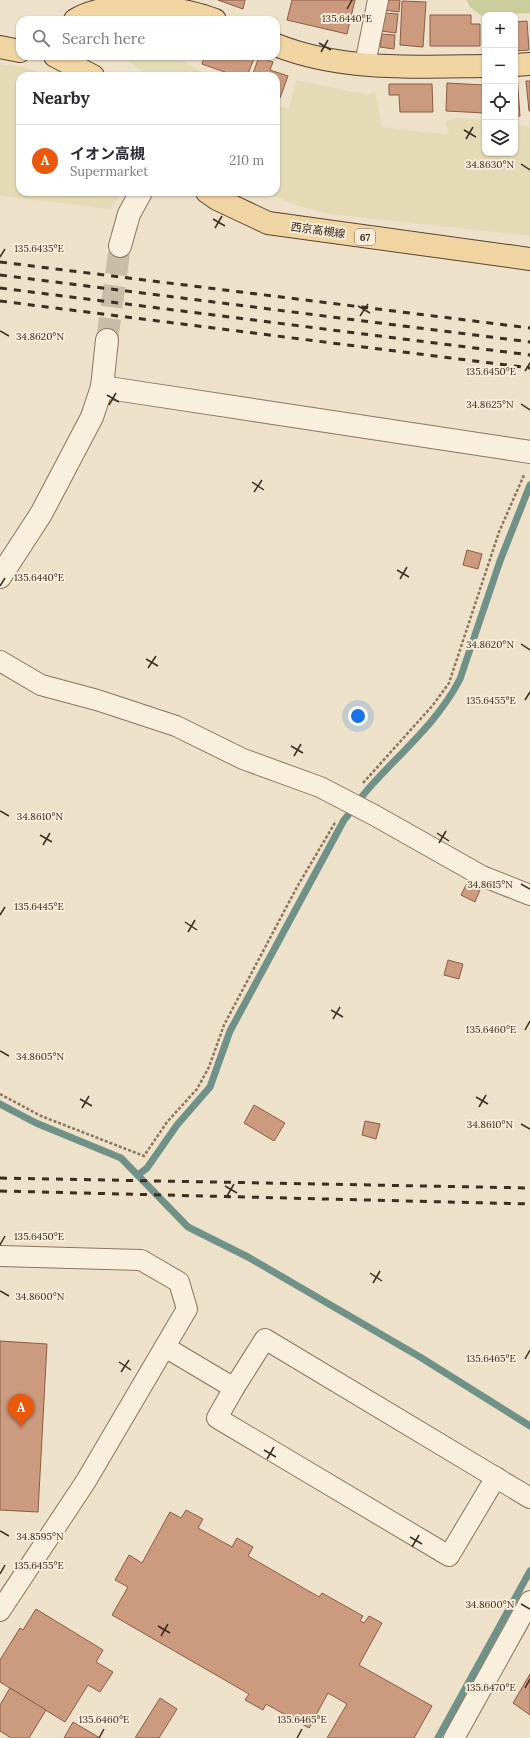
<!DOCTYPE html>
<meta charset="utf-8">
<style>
body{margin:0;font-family:Lora,"Noto Sans JP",serif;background:#f7f7f7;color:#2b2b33}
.controls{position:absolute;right:12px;top:12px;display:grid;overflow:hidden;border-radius:8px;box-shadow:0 1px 3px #0004}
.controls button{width:36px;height:36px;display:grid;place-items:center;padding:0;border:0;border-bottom:1px solid #e1e1e2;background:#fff;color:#2b2b33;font:20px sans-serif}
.you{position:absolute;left:358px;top:716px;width:14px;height:14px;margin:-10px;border:3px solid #fff;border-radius:50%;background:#1a73e8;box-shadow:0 0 0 6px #1a73e833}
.badge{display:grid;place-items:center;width:26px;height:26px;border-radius:50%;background:#ea580c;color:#fff;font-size:13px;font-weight:700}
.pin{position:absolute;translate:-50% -33px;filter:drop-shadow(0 1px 2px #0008)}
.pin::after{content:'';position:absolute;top:21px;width:14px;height:12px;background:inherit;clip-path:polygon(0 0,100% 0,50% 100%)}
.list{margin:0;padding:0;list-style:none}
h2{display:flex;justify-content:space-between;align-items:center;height:52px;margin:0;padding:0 16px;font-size:17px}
h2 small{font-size:13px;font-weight:400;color:#7c7c81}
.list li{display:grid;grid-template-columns:26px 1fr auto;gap:12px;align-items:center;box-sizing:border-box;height:72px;padding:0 16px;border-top:1px solid #e1e1e2}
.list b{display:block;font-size:15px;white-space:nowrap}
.list p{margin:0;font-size:13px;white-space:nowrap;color:#7c7c81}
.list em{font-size:13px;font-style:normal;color:#7c7c81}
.icon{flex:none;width:22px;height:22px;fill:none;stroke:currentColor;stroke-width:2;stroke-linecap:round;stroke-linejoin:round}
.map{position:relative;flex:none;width:530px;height:1738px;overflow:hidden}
.search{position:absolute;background:#fff;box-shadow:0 1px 3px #0004;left:16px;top:16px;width:264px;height:44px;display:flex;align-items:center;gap:10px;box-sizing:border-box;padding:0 14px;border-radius:12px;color:#7c7c81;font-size:15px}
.panel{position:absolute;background:#fff;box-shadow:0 1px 3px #0004;left:16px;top:72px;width:264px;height:124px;border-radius:12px}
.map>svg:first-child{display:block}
</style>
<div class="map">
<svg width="530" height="1738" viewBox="0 0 530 1738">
<rect width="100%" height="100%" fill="#eee1c9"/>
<g fill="#e4dab6">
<polygon points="122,56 184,56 182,61 199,70 200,76 147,76"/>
<polygon points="0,64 23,67 51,76 20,76 20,192 121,192 110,209 0,196"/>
<polygon points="296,80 367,95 375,91 382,127 449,135 445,122 456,118 485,120 485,153 515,153 515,123 530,127 530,236 330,214 305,208 263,192 276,192 276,105 289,109"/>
</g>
<polygon fill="#cacd9c" points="466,0 530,0 530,13 485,15 485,18 470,7"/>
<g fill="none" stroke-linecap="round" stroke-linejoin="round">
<g stroke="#709187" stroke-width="7">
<polyline points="0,1104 36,1123 121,1158 188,1227 248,1257 420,1357 530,1426"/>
<path d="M138 1175 147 1168 177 1125 210 1087 230 1031 344 820C353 810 360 798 369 788 400 753 438 722 460 679L500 561 530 485"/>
<polyline points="438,1738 530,1571"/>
</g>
</g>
<g fill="#cc9b7f" stroke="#8a5c44">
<polygon points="218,0 245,0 243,9"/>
<polygon points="292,0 355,0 347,34 287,20"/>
<polygon points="385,0 400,0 399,12 384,10"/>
<polygon points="402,1 426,2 423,47 400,45"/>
<polygon points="383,13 398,14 396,33 381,31"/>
<polygon points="430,15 471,15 471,24 480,24 480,46 430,46"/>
<polygon points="527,21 529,50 515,51 515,22"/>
<polygon points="382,34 395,35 394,49 380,47"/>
<polygon points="205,56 255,56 247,76 236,76 202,64"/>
<polygon points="259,57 273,62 270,70 288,76 280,98 276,97 276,76 252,76"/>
<polygon points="515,76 517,76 520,116 515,116"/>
<polygon points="526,81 530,81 530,111 529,111"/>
<polygon points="447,83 485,85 485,113 446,111"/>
<polygon points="389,84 432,84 433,112 400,112 399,95 389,95"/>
<polygon points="467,550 482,554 478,569 463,565"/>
<polygon points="468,881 481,887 475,902 461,895"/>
<polygon points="448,960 463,964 459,979 444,975"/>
<polygon points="254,1105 285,1123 274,1141 244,1123"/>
<polygon points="365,1121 380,1124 376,1139 362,1135"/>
<polygon points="0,1341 47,1344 38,1512 0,1510"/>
<polygon points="186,1510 203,1519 198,1528 232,1547 237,1538 253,1547 248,1556 319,1597 322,1593 363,1616 360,1621 364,1623 369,1616 382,1623 359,1665 432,1706 414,1738 327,1738 347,1704 328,1693 309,1728 266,1704 263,1710 245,1700 249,1694 112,1615 128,1587 115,1580 129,1555 142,1563 170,1512 181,1518"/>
<polygon points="36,1609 103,1650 96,1662 113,1672 100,1692 88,1685 65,1722 0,1682 0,1660 20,1628 23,1630"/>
<polygon points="530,1674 530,1715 513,1703"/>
<polygon points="10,1688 46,1710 29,1738 11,1738 0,1731 0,1705"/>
<polygon points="160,1698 177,1709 159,1738 135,1738"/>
<polygon points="73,1722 100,1738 64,1738"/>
</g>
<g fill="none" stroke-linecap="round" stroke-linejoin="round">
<polyline stroke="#cabda7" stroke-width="22" stroke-dasharray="22 11" stroke-linecap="butt" points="107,340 120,246"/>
<defs>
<g id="minor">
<polyline points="365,64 378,0"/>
<polyline points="0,661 41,685 97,700 176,726 243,759 320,787 374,815 482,876 530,895"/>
<polyline points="0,1256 141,1260 179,1282 187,1309 86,1481 0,1611"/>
<polyline points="165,1347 234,1388 265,1339 530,1498"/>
<polyline points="234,1388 217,1418 449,1556 496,1477"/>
<polyline points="454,1738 530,1601"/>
</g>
<g id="tertiary">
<polyline points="120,246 129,214 141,192"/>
<polyline points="102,387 530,452"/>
<polyline points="0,577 41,514 92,417 102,387 107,340"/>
</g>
<g id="primary">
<path d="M75 20C107 0 177 5 215 20"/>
<path d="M276 45C341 71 416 67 485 66"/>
<polyline points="0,47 20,51"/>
<polyline points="55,56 93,76"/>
<polyline points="515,65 530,64"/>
<polyline points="207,192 217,199 268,223 530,259"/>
</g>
</defs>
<use href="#minor" stroke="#8b735e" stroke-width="22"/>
<use href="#tertiary" stroke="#8b735e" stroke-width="24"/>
<use href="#primary" stroke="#594231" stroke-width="24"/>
<g stroke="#8b735e" stroke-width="2.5" stroke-dasharray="3 2" stroke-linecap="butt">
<polyline points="363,783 433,705 449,683 499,532 524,475"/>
<polyline points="0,1094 41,1116 144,1156 167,1122 197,1089 209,1067 224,1025 297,887 336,821"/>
</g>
<use href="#minor" stroke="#f9efdd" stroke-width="20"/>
<use href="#tertiary" stroke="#f9efdd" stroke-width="22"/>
<use href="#primary" stroke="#f0d4a2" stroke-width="22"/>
<g stroke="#3c2c21" stroke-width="3" stroke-dasharray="7 7" stroke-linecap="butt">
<polyline points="0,262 530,328"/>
<polyline points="0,275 530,342"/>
<polyline points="0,288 530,355"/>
<polyline points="0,301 530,368"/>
<polyline points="0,1178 530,1188"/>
<polyline points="0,1191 530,1204"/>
</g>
</g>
<path fill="none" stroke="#3c2c21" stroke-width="1.5" d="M347 9 352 0M319 43 331 50M321 52 328 40M464 130 476 137M466 139 473 127M521 164 530 170M213 219 225 226M215 228 222 216M0 257 5 249M358 306 370 313M360 316 368 304M0 331 9 336M525 371 530 363M107 395 119 402M521 404 530 410M109 405 116 393M252 482 264 490M254 492 262 480M397 570 409 577M400 579 407 567M0 586 5 578M521 644 530 650M146 659 158 666M148 668 156 656M525 700 530 692M291 746 303 753M294 756 301 744M0 811 9 816M437 833 449 841M40 835 52 842M439 843 446 831M43 845 50 833M521 884 530 889M0 915 5 907M185 922 197 930M188 932 195 920M331 1010 343 1017M333 1019 340 1007M525 1030 530 1021M0 1051 9 1056M476 1097 488 1104M80 1099 92 1106M479 1107 486 1095M82 1108 89 1096M521 1124 530 1129M225 1186 237 1193M227 1196 234 1184M0 1245 5 1236M370 1273 382 1281M373 1283 380 1271M0 1291 9 1296M525 1359 530 1350M119 1362 131 1370M121 1372 129 1360M264 1450 276 1457M267 1459 274 1447M0 1531 9 1536M410 1537 422 1544M412 1547 419 1535M0 1574 5 1565M521 1604 530 1609M158 1626 170 1633M161 1636 168 1624M525 1688 530 1679M99 1738 104 1729M297 1738 302 1729"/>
<g text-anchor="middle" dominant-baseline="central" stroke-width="4" stroke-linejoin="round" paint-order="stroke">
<rect fill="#f6ecd9" stroke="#746658" stroke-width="1" x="355" y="229" width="20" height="16" rx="3"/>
<g font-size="10" font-weight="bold" fill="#3c2c21">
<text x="365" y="237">67</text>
</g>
<g font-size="11" fill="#3c2c21" stroke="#f6ecd9">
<text transform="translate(318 230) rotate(8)">西京高槻線</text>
</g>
</g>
<g font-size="10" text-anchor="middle" fill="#3c2c21" stroke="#f6ecd9" stroke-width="4" stroke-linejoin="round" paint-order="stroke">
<text x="347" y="22">135.6440°E</text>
<text x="490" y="168">34.8630°N</text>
<text x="39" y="252">135.6435°E</text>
<text x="40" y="340">34.8620°N</text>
<text x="491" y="375">135.6450°E</text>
<text x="490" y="408">34.8625°N</text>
<text x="39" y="581">135.6440°E</text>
<text x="490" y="648">34.8620°N</text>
<text x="491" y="704">135.6455°E</text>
<text x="40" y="820">34.8610°N</text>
<text x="490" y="888">34.8615°N</text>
<text x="39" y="910">135.6445°E</text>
<text x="491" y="1033">135.6460°E</text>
<text x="40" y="1060">34.8605°N</text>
<text x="490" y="1128">34.8610°N</text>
<text x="39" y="1240">135.6450°E</text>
<text x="40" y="1300">34.8600°N</text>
<text x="491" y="1362">135.6465°E</text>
<text x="40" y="1540">34.8595°N</text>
<text x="39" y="1569">135.6455°E</text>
<text x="490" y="1608">34.8600°N</text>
<text x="491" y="1691">135.6470°E</text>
<text x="104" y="1723">135.6460°E</text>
<text x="302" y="1723">135.6465°E</text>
</g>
</svg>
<div class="controls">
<button>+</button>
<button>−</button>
<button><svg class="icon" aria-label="locate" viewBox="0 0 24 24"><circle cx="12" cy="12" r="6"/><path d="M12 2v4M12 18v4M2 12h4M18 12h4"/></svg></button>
<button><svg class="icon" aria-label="layers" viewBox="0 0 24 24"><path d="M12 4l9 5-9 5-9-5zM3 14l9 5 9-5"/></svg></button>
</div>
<div class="you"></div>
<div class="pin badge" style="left:21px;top:1427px">A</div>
<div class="search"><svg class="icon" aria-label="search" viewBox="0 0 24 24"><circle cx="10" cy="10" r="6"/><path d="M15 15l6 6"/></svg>Search here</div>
<section class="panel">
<h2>Nearby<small></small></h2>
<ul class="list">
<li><span class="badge">A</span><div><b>イオン高槻</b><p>Supermarket</p></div><em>210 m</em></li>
</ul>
</section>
</div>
